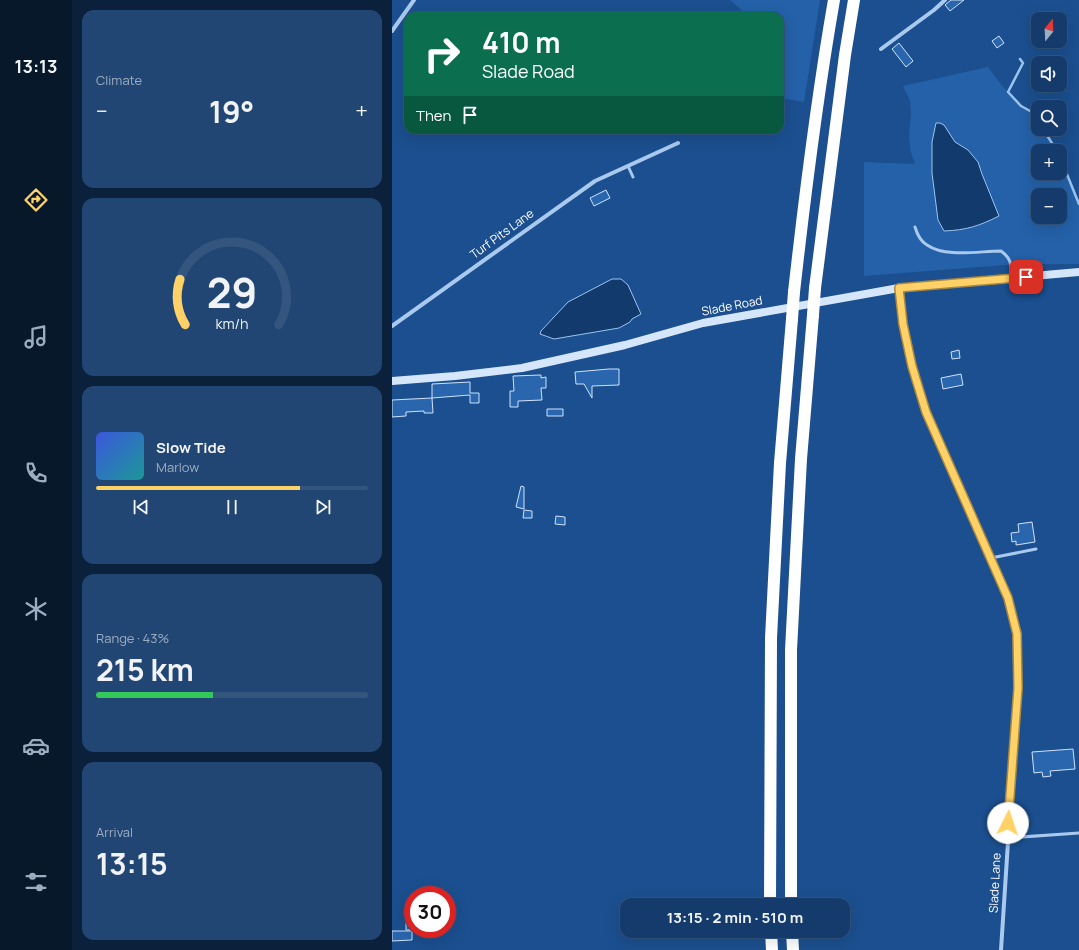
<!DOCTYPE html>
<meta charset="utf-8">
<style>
body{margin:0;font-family:Manrope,sans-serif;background:#214673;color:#f1f3f6;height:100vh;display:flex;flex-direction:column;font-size:15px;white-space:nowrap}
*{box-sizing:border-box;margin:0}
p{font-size:13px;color:#9dadc1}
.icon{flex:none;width:22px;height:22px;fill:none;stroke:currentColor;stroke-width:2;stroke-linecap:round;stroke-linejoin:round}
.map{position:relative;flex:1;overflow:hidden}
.panel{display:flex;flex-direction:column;gap:10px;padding:10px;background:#0b203b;width:320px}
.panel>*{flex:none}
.banner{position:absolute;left:12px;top:12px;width:380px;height:122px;border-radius:12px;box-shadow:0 4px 16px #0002,0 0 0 1px #33557e;background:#0b6e4f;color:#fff;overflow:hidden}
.needle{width:26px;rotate:18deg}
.tools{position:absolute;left:639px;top:12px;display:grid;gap:8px}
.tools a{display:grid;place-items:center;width:36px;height:36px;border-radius:8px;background:#143b6b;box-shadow:0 4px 16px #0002,0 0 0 1px #33557e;font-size:20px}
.speed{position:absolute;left:12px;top:886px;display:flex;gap:8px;font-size:20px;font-weight:700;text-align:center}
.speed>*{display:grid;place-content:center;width:52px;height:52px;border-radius:50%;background:#143b6b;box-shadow:0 4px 16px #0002,0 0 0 1px #33557e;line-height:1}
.speed .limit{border:6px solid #d22;background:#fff;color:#111}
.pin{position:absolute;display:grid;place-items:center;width:34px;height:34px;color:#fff;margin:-17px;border-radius:8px;box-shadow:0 2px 6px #0006}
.me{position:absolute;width:44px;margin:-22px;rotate:4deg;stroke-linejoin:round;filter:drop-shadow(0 0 3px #0008)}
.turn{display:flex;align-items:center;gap:14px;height:84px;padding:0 12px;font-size:18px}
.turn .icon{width:52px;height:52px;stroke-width:2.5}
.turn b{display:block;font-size:28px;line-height:34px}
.then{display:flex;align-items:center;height:38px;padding:0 12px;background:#0003;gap:8px;font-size:15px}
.big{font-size:30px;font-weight:700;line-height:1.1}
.panel .tile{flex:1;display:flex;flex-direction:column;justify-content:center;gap:6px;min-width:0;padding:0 14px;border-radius:12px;background:#214673}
.panel .dial{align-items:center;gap:0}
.dial svg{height:104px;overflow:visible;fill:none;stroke:#33557e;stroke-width:7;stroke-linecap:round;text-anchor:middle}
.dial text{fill:#f1f3f6;stroke:none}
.song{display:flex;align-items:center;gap:12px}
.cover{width:48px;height:48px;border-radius:6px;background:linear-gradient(135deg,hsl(230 70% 55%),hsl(180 70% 35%))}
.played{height:4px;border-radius:2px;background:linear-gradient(90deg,#ffd166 75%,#33557e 75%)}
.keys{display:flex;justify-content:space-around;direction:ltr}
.heat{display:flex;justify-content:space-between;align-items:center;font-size:22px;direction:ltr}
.charge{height:6px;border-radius:3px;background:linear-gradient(90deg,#34c759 43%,#33557e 0)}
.trip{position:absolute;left:228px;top:898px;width:230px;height:40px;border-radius:12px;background:#143b6b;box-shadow:0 4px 16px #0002,0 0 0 1px #33557e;font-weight:700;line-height:40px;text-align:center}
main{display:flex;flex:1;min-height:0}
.tab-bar{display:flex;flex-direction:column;width:72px;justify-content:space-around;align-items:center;background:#08182b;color:#9dadc1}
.tab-bar .icon{width:28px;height:28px}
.tab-bar .current{color:#ffd166}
.tab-bar b{font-size:18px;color:#f1f3f6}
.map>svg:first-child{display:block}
</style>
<main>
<nav class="tab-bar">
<b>13:13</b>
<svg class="icon current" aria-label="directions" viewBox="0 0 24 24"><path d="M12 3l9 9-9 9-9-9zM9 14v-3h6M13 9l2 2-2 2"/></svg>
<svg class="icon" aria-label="music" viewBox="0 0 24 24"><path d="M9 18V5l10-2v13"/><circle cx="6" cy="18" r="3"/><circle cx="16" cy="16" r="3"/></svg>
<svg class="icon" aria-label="phone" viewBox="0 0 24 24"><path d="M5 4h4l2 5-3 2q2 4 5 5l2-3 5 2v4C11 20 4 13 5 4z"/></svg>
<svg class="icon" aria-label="climate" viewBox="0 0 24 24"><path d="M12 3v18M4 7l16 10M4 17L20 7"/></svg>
<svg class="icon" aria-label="car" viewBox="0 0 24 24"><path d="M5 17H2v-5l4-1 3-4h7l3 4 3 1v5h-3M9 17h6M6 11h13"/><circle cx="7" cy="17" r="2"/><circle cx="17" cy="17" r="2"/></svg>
<svg class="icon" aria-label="filters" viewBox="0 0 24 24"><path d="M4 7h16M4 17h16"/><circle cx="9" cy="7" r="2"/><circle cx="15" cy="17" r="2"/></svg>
</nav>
<section class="panel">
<div class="tile"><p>Climate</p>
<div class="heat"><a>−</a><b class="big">19°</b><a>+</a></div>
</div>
<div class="tile dial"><svg viewBox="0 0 100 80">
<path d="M14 69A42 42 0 1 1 86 69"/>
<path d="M14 69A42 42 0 0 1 10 34" stroke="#ffd166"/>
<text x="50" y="56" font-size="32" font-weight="700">29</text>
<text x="50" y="72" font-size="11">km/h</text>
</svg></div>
<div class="tile">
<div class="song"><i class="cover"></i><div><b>Slow Tide</b><p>Marlow</p></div></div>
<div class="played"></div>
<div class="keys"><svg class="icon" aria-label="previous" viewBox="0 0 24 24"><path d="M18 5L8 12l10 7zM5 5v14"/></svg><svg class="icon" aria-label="pause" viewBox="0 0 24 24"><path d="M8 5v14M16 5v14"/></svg><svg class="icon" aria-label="next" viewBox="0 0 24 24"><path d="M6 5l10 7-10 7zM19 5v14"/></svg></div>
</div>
<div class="tile"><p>Range · 43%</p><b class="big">215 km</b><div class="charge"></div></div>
<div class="tile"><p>Arrival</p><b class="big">13:15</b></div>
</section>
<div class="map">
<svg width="687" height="950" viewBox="0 0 687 950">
<rect width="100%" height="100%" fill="#1b4f8f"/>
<path fill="#2461a8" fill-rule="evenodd" d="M 338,0 L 428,0 L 412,102 L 388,98 L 388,16 L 356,16 Z
M 596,67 L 612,88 L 629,106 L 640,112 L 646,120 L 646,129 L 651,129 L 665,151 L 646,151 L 646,173 L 668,173 L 668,157 L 687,204 L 687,264 L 626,264 L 472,276 L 472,162 L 523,164 L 519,153 L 517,138 L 519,113 L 518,101 L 511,86 ZM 646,195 L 668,195 L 668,217 L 646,217 Z"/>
<path fill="#123a6d" stroke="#9cc4f0" d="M 544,123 L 548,123 L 552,125 L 563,142 L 576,150 L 586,162 L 590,174 L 607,216 C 587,226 575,230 552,231 L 546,220 L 540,173 L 540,142 Z
M 220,279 L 229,279 L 236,285 L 249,314 L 240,319 L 238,322 L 227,328 L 162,339 L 148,334 L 149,331 L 176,302 Z"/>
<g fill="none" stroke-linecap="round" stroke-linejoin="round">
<path stroke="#9cc4f0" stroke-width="2.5" d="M 628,59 L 631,63 L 616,92 L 629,106 L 640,112 L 646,120
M 651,129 L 665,151
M 668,157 L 687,204"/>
</g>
<path fill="#2a66ad" stroke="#cfe3fa" d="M 559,0 L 572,0 L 558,11 L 553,5 Z
M 607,36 L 612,43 L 605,48 L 600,41 Z
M 507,43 L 521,61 L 514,67 L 500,49 Z
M 214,190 L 218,198 L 202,206 L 198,198 Z
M 567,350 L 568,358 L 560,359 L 559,352 Z
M 217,369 L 227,369 L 227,385 L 200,386 L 200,398 L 192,384 L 184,384 L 183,372 Z
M 569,374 L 571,385 L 551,389 L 549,378 Z
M 149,375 L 149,378 L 154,377 L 154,388 L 149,388 L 150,400 L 126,401 L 126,407 L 118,407 L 118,391 L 122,391 L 121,376 Z
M 78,382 L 78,393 L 87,393 L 87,403 L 78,403 L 78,395 L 40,398 L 40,384 Z
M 40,398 L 41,413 L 32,413 L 32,411 L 14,412 L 14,416 L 0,417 L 0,400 Z
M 155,409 L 171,409 L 171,416 L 155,416 Z
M 129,486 L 132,487 L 132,509 L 124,507 Z
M 132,510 L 140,511 L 140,518 L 131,518 Z
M 164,516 L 173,517 L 173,525 L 163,524 Z
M 640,522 L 643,542 L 624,545 L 624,541 L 620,542 L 619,533 L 627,532 L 626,524 Z
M 681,749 L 683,769 L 658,771 L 659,776 L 651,777 L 650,772 L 642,773 L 640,752 Z
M 14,923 L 21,923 L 21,930 L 14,930 Z
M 0,931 L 20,931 L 20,940 L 0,941 Z"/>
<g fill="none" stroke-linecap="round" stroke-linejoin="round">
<path stroke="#a9c9ee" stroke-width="3" d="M 236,166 L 241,177
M 523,227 C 525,234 528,241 535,245 C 554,258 587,251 609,251 C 620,259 619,265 620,277
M 599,558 L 644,549
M 615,838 L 687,833"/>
<path stroke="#a9c9ee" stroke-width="4" d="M 0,31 L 22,0
M 489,49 L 542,10 L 553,0
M 507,288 L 511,324 L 520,366 L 534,412 L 616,598 L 625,635 L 626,688 L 609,950
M 0,326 L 203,181 L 286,143"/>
<path stroke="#d6e6fa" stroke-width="8" d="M 0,381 L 63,376 L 130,368 L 233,345 L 311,323 L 507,288 L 687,272"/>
<path stroke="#fff" stroke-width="12" d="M 423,288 L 453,55 L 462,0
M 402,292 C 413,194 425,97 442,0
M 378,905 L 379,638 L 388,463 L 400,319
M 399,905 L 399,650 L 409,459 L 421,315
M 379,931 L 380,950
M 400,931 L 401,950"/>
<path stroke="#fff" stroke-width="12" d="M 421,315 L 423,288
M 400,319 L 402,292"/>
</g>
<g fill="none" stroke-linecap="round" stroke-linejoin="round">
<g stroke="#a68842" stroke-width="10">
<path id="route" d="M 616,823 L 626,688 L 625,634 L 616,598 L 534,412 L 520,366 L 511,324 L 507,288 L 634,277"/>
</g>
<use href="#route" stroke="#ffd166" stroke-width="7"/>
</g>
<g text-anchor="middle" stroke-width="4" stroke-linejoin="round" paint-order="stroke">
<g font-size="12" fill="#fff" stroke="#1b4f8f">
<text transform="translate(110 234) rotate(-36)" y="4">Turf Pits Lane</text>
<text transform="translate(340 306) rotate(-11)" y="4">Slade Road</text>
<text transform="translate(603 883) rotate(-87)" y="4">Slade Lane</text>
</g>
</g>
</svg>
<div class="tools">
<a><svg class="needle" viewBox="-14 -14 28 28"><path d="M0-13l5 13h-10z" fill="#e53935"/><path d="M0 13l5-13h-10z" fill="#9dadc1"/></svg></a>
<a><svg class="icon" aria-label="sound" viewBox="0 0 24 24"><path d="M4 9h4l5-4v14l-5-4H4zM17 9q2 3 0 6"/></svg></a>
<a><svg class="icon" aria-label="search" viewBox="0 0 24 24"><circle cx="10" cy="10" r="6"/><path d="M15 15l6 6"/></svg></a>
<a>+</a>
<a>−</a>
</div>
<div class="speed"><div class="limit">30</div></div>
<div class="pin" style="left:634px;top:277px;background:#d93025"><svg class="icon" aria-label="arrive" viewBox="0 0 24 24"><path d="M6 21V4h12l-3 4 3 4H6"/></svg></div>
<svg class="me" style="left:616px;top:823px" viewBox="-20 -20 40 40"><circle r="19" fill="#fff"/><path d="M0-13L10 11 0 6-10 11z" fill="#ffd166"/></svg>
<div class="trip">13:15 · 2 min · 510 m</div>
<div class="banner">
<div class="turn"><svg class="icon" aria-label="right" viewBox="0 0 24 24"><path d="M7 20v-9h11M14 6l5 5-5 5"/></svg><div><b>410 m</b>Slade Road</div></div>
<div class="then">Then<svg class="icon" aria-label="arrive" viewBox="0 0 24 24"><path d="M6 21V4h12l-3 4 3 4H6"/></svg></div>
</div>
</div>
</main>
